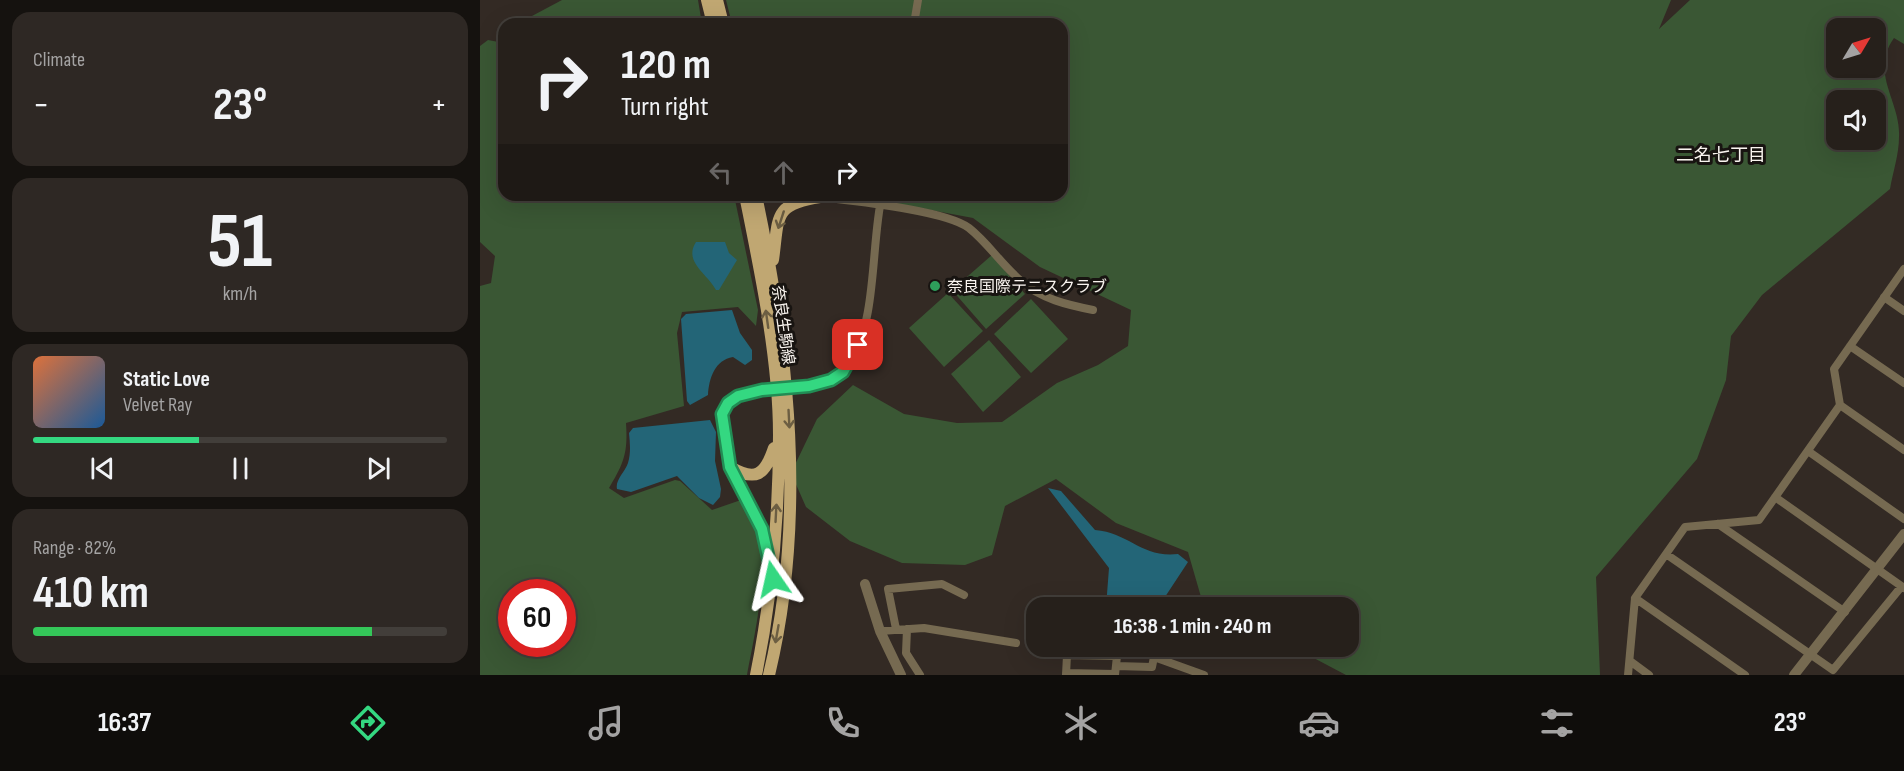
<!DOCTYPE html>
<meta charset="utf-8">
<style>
body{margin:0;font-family:"Sofia Sans Condensed","Noto Sans JP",sans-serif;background:#2e2824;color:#f1f3f6;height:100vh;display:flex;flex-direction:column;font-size:22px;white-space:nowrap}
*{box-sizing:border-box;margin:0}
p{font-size:20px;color:#a4a3a3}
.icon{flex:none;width:33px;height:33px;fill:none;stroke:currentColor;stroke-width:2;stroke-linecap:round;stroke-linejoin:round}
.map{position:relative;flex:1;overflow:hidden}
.sheet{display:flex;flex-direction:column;gap:12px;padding:12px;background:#15120f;width:480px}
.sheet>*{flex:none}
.top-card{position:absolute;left:18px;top:18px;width:570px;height:183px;border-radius:18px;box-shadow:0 6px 24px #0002,0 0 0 2px #423e3a;background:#26201b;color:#f1f3f6;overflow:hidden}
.needle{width:39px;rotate:52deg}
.controls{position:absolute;left:1346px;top:18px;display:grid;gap:12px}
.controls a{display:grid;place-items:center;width:60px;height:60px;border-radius:12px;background:#26201b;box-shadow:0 6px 24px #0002,0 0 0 2px #423e3a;font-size:30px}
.speed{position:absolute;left:18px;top:579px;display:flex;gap:12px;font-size:30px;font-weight:700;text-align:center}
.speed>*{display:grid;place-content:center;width:78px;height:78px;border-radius:50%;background:#26201b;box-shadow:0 6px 24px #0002,0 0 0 2px #423e3a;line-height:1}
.speed .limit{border:9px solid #d22;background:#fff;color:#111}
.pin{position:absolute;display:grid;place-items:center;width:51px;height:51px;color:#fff;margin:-26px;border-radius:12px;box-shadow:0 3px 9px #0006}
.me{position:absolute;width:66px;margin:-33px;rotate:349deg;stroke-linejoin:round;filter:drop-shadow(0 0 4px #0008)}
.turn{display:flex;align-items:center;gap:21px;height:126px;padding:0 24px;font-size:27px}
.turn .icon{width:78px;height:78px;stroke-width:2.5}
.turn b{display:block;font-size:42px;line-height:51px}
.lanes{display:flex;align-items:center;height:57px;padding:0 24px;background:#0003;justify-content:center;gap:30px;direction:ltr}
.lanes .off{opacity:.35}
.big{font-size:45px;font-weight:700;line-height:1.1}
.sheet .tile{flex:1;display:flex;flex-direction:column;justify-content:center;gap:9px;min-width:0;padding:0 21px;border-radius:18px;background:#2e2824}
.sheet .dial{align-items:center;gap:0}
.dial b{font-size:78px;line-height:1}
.song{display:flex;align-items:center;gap:18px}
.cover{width:72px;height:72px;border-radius:9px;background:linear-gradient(135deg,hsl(20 70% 55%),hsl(210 70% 35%))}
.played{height:6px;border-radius:3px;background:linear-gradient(90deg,#34d881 40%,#423e3a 40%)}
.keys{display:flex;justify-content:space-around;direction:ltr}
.heat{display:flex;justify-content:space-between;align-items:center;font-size:33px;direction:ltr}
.charge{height:9px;border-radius:4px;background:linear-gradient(90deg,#34c759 82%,#423e3a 0)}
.trip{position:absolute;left:546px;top:597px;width:333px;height:60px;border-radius:18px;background:#26201b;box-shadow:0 6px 24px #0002,0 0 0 2px #423e3a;font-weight:700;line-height:60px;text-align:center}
.tabs{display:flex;height:96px;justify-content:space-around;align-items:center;background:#0f0d0b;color:#a4a3a3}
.tabs .icon{width:42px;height:42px}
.tabs .selected{color:#34d881}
.tabs b{font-size:27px;color:#f1f3f6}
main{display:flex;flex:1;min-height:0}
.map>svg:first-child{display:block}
</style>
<main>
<section class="sheet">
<div class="tile"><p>Climate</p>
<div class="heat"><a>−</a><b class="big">23°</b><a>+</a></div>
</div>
<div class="tile dial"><b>51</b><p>km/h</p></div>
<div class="tile">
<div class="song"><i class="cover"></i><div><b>Static Love</b><p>Velvet Ray</p></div></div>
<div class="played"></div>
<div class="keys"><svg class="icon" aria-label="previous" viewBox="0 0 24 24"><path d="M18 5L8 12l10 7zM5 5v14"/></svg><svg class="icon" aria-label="pause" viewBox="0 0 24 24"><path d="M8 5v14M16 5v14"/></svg><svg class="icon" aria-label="next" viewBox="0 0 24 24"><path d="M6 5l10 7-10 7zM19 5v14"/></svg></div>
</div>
<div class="tile"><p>Range · 82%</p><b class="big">410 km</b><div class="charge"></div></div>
</section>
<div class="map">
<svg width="1424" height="675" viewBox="0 0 1424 675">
<rect width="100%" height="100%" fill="#332a24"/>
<path fill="#3a5734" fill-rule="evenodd" d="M 82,0 L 218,0 L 222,24 L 37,24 Z
M 246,0 L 1191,0 L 1179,29 L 1210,0 L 1424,0 L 1424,44 L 1414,38 C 1389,73 1421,101 1419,137 C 1419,154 1413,172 1410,189 L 1282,295 L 1251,336 L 1246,380 L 1217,459 L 1116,577 L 1120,675 L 866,675 L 813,647 L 868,646 L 868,608 L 741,607 L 721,597 L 708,552 L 636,523 L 576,479 L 525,506 L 512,555 L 485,565 L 422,563 L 370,541 L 326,507 L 311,473 L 337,419 L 373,385 L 424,414 L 477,423 L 522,422 L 577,383 L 618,365 L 648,346 L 651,310 L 560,267 L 493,218 L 371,195 L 582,195 L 582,24 L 252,24 ZM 1356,28 L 1395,28 L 1395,68 L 1356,68 ZM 1356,100 L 1395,100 L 1395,140 L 1356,140 Z
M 8,40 L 24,43 L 24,195 L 254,195 L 278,310 L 276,326 L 258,307 L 202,312 L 197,333 L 204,406 L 146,423 C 148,453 144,463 129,488 L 144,498 L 195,480 L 200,481 L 232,510 L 261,500 C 266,508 272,516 276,524 C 292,560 274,637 267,675 L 0,675 L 0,286 L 11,283 L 15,256 L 0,242 L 0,46 ZM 32,592 L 82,592 L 82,644 L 32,644 Z
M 512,255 L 545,294 L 506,329 L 472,290 Z
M 468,293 L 503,331 L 464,367 L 429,328 Z
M 551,299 L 588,339 L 551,373 L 514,334 Z
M 509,340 L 541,377 L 503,412 L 471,374 Z"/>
<path fill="#236577" d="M 216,242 L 245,242 L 249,253 L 257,260 L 239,290 L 236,290 C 228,274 203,262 216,242 Z
M 252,310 L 260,333 L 272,350 L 272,360 L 265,365 L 253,357 C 235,360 229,378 228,395 L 210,405 L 207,401 L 201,319 L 206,314 Z
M 230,420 L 236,432 L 235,461 L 241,489 L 240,497 L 233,505 L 219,498 L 197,476 L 151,492 L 137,489 C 135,480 145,472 148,463 C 151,453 150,443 149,433 L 153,428 Z
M 568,488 L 581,491 L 615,530 C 650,533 661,558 698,554 L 708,562 L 683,600 L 659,607 L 626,607 L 629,568 Z"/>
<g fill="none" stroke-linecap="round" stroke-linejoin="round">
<path stroke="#766a51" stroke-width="8" d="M 434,24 L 438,0
M 340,197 C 372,201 465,210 489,228 C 508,243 522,265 541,281 C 561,299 588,305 613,310
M 1404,297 L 1424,311
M 1370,346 L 1424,383
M 1360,405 L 1424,450
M 1328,451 L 1424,519
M 250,467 C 248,454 240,424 243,413 C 254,373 341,407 371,360 C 397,320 391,243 402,195
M 1295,497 L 1424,588
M 1238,524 L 1365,612
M 1186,554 L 1353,670 L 1421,587
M 1155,598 L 1265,675
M 416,629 L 408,589 L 462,584 L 484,595
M 427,629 L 426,653 L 440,675
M 400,631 L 444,628 L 536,643
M 1150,661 L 1169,675
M 636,666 L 672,667 L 674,657 L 724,675
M 586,673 L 635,674
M 586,675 L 587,655 L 637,656 L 635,675
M 1148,675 L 1155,598 L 1205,527 L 1279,520 L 1360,405 L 1354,369 L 1424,269"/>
<path stroke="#766a51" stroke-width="10" d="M 385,584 L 400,631 L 421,675
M 1314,675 L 1424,534"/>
<path stroke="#c0a772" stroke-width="12" d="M 227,0 L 233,24
M 237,0 L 243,24
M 265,195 C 280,270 299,358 299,435 C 299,516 292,596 276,675
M 276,195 C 309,352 327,517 289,675
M 293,260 C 299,218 292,204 340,197
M 250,467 L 282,529 L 289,557
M 250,467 C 276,482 285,475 294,448"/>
</g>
<defs><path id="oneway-shaft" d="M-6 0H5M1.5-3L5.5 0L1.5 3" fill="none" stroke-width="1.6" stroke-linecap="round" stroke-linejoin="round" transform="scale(1.5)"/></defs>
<g stroke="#6c5e42">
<use href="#oneway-shaft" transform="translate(301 220) rotate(108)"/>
<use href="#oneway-shaft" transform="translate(287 319) rotate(-98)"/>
<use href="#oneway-shaft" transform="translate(309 419) rotate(87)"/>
<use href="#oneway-shaft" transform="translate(296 513) rotate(-87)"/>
<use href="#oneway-shaft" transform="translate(297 634) rotate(100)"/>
</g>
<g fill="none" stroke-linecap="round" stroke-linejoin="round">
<g stroke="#228c54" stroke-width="15">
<path id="route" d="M 293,579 L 282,529 L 250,467 L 242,414 L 248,403 L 258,396 L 282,390 L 329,386 L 351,380 L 363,372 L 378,345"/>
</g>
<use href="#route" stroke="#34d881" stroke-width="10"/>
</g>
<circle fill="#2e9e5b" stroke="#181411" stroke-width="2" cx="455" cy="286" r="6"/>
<g text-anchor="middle" stroke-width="6" stroke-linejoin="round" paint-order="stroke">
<g font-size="16" fill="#f9f4ef" stroke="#181411" text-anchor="start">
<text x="467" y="292">奈良国際テニスクラブ</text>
</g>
<g font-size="16" fill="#f9f4ef" stroke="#181411">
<text transform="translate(304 325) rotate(82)" y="6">奈良生駒線</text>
</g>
<g font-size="18" fill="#f9f4ef" stroke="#181411">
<text x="1241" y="161">二名七丁目</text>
</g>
</g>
</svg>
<div class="controls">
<a><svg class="needle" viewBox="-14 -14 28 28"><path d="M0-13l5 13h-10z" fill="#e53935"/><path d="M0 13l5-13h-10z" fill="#a4a3a3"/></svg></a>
<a><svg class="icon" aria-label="sound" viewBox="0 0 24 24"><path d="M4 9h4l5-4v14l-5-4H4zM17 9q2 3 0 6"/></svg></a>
</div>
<div class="speed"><div class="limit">60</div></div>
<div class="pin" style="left:378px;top:345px;background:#d93025"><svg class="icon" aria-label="arrive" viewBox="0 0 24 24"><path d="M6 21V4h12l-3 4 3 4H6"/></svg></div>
<svg class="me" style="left:293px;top:579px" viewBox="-20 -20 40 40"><path d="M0-17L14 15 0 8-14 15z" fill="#34d881" stroke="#fff" stroke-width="4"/></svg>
<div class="trip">16:38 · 1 min · 240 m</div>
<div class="top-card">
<div class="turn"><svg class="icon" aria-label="right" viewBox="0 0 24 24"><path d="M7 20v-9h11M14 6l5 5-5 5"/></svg><div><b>120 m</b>Turn right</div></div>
<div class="lanes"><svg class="icon off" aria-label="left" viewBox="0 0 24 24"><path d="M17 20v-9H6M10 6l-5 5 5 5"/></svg><svg class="icon off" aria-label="ahead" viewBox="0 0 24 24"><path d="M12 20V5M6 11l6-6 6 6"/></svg><svg class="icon" aria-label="right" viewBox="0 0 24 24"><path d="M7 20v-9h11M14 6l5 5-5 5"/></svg></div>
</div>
</div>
</main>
<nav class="tabs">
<b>16:37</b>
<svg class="icon selected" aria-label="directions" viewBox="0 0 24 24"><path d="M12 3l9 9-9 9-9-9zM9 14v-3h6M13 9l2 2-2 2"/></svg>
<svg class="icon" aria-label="music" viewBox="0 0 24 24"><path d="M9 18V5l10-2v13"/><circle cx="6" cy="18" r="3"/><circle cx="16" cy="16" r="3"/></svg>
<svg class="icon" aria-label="phone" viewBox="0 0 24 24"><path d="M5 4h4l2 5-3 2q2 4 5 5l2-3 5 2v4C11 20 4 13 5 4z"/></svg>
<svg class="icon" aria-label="climate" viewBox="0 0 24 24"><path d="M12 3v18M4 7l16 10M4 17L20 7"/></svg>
<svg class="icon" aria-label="car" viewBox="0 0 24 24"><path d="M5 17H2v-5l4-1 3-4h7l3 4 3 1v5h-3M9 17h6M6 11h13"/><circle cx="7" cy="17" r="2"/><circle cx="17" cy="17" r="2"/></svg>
<svg class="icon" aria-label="filters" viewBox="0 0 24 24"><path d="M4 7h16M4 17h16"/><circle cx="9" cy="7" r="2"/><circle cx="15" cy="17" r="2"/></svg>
<b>23°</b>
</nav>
